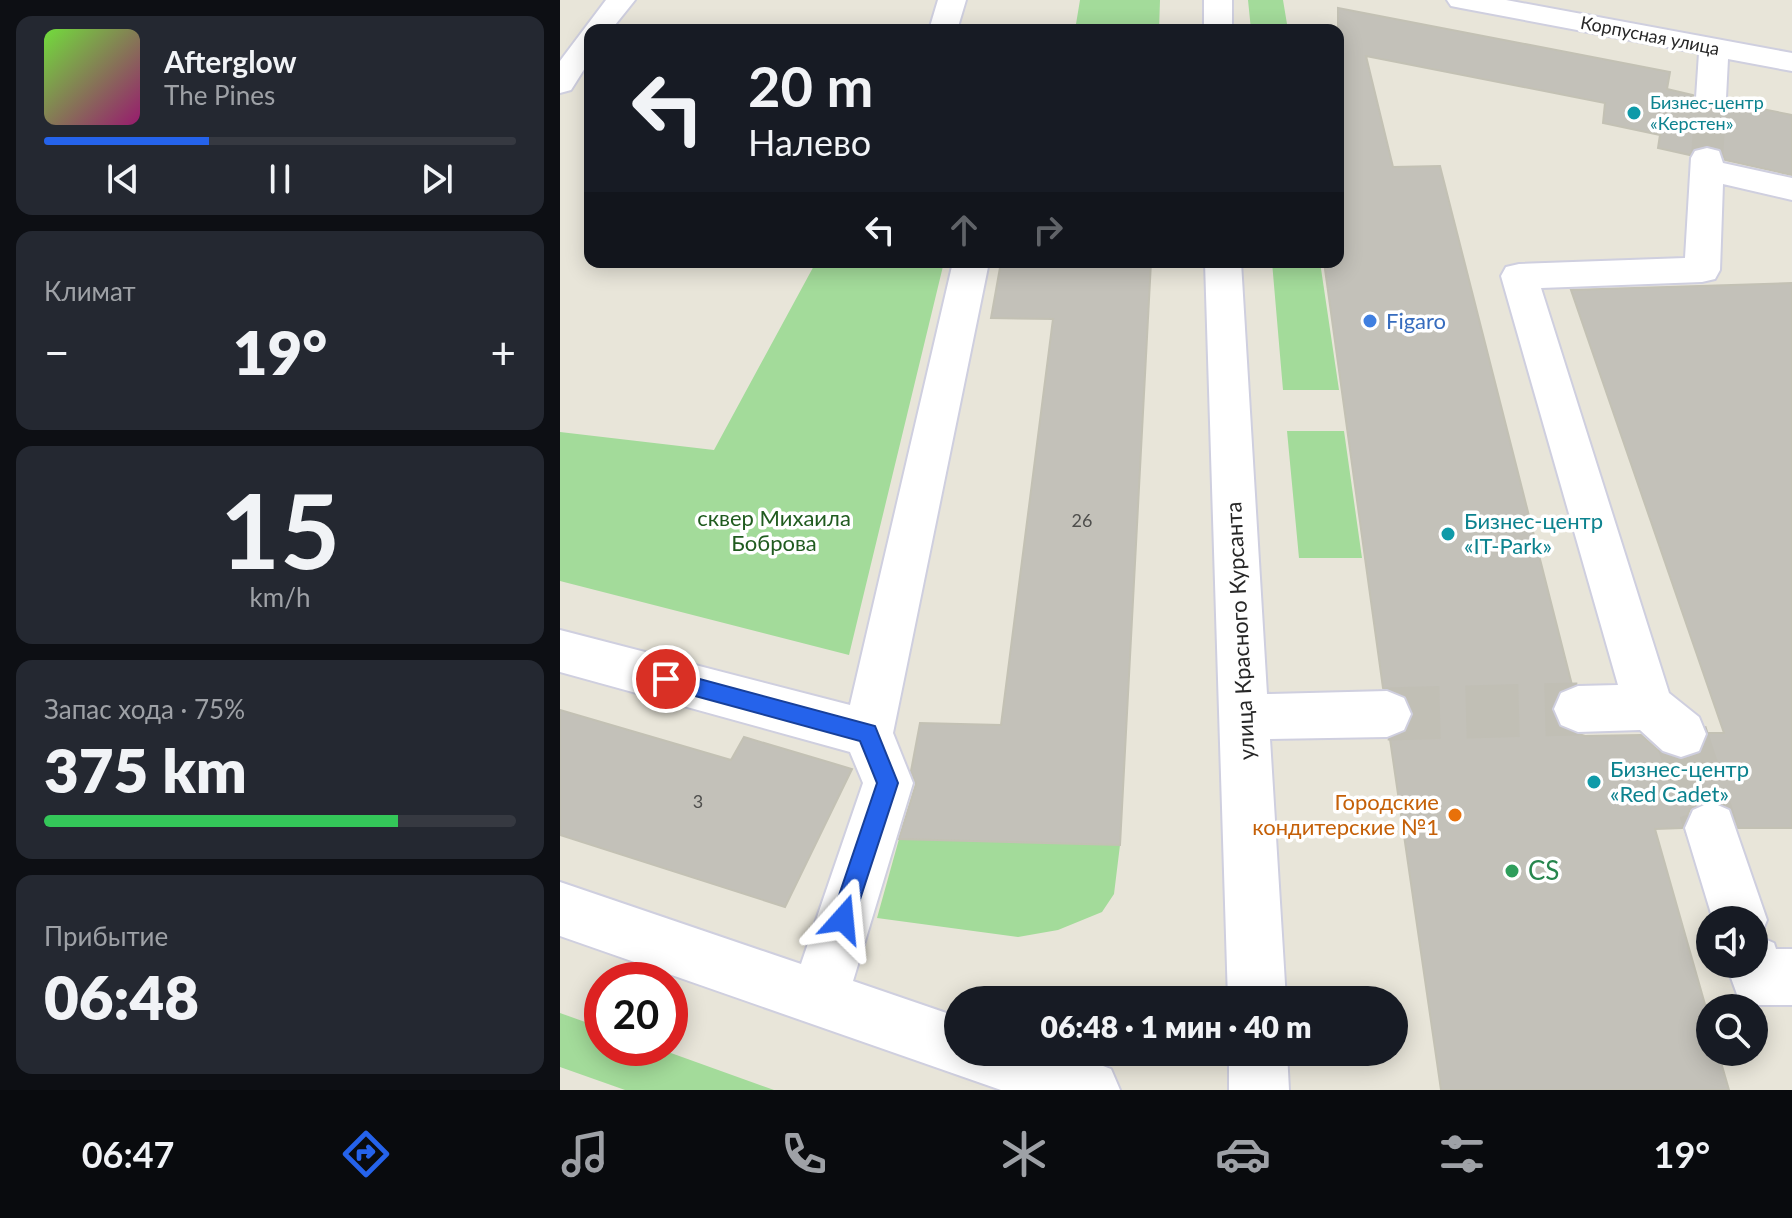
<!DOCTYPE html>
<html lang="ru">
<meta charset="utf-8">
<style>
body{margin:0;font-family:Lato,sans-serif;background:#242831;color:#f1f3f6;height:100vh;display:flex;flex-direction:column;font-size:30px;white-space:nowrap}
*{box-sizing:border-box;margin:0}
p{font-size:26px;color:#9ea1a6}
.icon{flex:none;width:44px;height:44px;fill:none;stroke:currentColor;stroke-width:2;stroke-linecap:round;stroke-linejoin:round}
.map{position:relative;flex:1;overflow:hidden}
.drawer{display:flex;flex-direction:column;gap:16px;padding:16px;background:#0d0f14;width:560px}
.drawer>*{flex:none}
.banner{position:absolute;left:24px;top:24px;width:760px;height:244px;border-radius:16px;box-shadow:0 4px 20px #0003;background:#171b24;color:#f1f3f6;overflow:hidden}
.fabs{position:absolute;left:1136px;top:906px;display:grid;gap:16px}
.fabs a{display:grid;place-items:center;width:72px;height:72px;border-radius:50%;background:#171b24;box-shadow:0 4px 20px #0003;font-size:40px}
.speed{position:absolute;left:24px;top:962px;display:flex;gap:16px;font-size:40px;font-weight:700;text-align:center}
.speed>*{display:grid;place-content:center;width:104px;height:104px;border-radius:50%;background:#171b24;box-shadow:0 4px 20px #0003;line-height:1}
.speed .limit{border:12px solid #d22;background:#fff;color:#111}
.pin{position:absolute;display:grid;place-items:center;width:68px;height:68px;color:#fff;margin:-34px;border:4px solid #fff;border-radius:50%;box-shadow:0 2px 8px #0007}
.me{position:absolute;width:88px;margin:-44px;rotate:18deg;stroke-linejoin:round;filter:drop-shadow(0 0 6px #0008)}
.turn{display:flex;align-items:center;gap:28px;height:168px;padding:0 32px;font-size:36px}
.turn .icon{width:104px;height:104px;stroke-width:2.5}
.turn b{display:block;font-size:56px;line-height:68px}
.lanes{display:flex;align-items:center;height:76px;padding:0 32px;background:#0003;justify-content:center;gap:40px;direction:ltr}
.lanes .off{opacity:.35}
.big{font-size:60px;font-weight:800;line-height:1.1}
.drawer .card{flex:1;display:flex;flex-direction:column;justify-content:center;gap:12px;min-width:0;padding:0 28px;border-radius:16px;background:#242831}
.drawer .dial{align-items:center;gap:0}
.dial b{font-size:104px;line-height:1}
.song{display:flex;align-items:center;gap:24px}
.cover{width:96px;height:96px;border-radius:12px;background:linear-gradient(135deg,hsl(100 70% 55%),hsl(320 70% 35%))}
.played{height:8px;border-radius:4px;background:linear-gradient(90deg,#2563eb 35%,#363941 35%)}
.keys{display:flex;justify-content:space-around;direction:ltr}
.heat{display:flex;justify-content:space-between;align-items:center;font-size:44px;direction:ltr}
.charge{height:12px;border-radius:6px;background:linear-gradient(90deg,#34c759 75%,#363941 0)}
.trip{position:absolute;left:384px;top:986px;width:464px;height:80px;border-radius:40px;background:#171b24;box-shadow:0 4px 20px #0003;font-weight:800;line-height:80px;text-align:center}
.dock{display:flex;height:128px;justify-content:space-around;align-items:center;background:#090b0e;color:#9ea1a6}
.dock .icon{width:56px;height:56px}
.dock .current{color:#2563eb}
.dock b{font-size:36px;color:#f1f3f6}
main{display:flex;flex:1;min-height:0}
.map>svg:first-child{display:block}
</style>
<main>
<section class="drawer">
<div class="card">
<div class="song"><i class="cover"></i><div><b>Afterglow</b><p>The Pines</p></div></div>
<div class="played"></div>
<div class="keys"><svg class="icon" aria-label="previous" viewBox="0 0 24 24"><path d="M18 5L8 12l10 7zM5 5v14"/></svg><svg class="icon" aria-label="pause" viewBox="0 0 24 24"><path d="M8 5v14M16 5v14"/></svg><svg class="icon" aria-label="next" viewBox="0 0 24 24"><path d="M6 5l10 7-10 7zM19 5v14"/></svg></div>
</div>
<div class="card"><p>Климат</p>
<div class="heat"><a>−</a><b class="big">19°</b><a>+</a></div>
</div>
<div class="card dial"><b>15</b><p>km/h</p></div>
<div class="card"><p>Запас хода · 75%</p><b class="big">375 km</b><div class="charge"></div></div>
<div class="card"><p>Прибытие</p><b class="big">06:48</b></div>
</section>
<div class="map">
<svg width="1232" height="1090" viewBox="0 0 1232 1090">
<rect width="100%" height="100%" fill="#e8e5d9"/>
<path fill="#a3db9a" d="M 520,0 L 600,0 L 599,30 L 515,30 Z
M 688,0 L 723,0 L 728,30 L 691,30 Z
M 256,262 L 384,262 L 289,655 L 0,581 L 0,432 L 154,450 Z
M 712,262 L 760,262 L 779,390 L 723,390 Z
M 727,431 L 784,431 L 802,558 L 739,558 Z
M 339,839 L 560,845 L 554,894 L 542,912 L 498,930 L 458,937 L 317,918 Z
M 0,1013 L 42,1028 L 42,1048 L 97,1048 L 214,1090 L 65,1090 L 0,1067 Z"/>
<path fill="#c3c1b9" stroke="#c3c1b4" stroke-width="2" d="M 778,8 L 1110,72 L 1107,89 L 1133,95 L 1140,108 L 1162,108 L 1167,102 L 1232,115 L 1232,175 L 1165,160 L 1160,148 L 1148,145 L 1134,148 L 1130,155 L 1098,148 L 1100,135 L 1043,123 L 1045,103 L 806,56 L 833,167 L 880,166 L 1012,685 L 998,692 L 991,708 L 1000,728 L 1025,736 L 1081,735 L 1101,753 L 1120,760 L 1142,752 L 1149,733 L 1164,733 L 1011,290 L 1232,283 L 1232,828 L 1178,828 L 1170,807 L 1150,799 L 1130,809 L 1122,828 L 1095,829 L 1150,1022 L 1150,1052 L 1158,1052 L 1169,1090 L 881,1090 L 830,739 L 847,731 L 854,713 L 845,695 L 823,688 L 764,262 L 778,262 Z
M 441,262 L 591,262 L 560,845 L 339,839 L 356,784 L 351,771 L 360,723 L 441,725 L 493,319 L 431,318 Z
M 0,710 L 171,760 L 184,737 L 292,769 L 225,907 L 0,835 Z"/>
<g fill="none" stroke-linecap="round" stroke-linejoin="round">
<path stroke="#c1bfb5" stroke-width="32" stroke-dasharray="32 16" stroke-linecap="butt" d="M 1147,158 L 1151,98"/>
<path stroke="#c1bfb5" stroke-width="53" stroke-dasharray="53 26" stroke-linecap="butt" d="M 827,714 L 1018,709
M 1121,734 L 1151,828"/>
<g stroke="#cfcfdf" stroke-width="4">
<path id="minor" d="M 46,0 L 75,0 L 51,30 L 30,30 L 30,60 L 11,90 L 0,93 L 0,61 Z
M 378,0 L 406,0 L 397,30 L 369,30 Z
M 644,0 L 672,0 L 672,30 L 644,30 Z
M 887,0 L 946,0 L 1232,53 L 1232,71 L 1168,59 L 1166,98 L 1162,105 L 1140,105 L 1136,98 L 1139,53 L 901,8 L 891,6 Z
M 1147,148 L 1159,151 L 1163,163 L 1232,178 L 1232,200 L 1163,184 L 1160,270 L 1155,279 L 1142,282 L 981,288 L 1109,693 L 1139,717 L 1146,734 L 1139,751 L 1121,757 L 1103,751 L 1080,730 L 1018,732 L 1001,725 L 994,709 L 1001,693 L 1018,686 L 1058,685 L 941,276 L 946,267 L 959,264 L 1125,258 L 1131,158 L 1135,151 Z
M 393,262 L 429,262 L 333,733 L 353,783 L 293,981 L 398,1017 L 398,1052 L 506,1052 L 551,1069 L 560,1090 L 441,1090 L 0,936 L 0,882 L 241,964 L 303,783 L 290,752 L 0,672 L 0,630 L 290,705 Z
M 645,262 L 681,262 L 707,694 L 827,691 L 844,698 L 851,714 L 844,730 L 827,737 L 710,739 L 726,1000 L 668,1000 Z
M 1151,802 L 1169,810 L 1207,920 L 1200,937 L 1214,943 L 1216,949 L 1232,949 L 1232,1005 L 1198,1005 L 1178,997 L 1166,964 L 1194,964 L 1194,920 L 1153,920 L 1125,828 L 1133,810 Z
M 669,1052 L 727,1052 L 729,1090 L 669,1090 Z"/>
</g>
<use href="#minor" fill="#fff" fill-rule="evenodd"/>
</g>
<path fill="#2563eb" stroke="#184099" stroke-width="2" d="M 106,670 L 315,726 L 338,783 L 291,927 L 283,931 L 275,927 L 271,919 L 317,783 L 300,741 L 106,688 L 96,679 Z"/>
<g fill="#0f9aa8" stroke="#fff" stroke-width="3">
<circle cx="1074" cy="113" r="8"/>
<circle cx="888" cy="534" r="8"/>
<circle cx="1034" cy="782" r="8"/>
</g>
<circle fill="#3f7fe0" stroke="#fff" stroke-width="3" cx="810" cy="321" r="8"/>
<circle fill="#e8710a" stroke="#fff" stroke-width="3" cx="895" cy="815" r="8"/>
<circle fill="#2e9e5b" stroke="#fff" stroke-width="3" cx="952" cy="871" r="8"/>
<g text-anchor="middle" stroke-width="7" stroke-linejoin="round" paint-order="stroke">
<g font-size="18" fill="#272727" stroke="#fff">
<text transform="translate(1090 36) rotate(11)" y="6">Корпусная улица</text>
</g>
<g font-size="18" fill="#0d838f" stroke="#fff" text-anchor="start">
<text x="1090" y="109">Бизнес-центр<tspan x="1090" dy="21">«Керстен»</tspan></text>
</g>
<g font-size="18" fill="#4e4e4c">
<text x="522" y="527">26</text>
<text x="138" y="808">3</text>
</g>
<g font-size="22" fill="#366cbe" stroke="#fff" text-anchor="start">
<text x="826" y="329">Figaro</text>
</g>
<g font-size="22" fill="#205b1f" stroke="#fff">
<text x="214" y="526">сквер Михаила<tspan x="214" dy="25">Боброва</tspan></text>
</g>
<g font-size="22" fill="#0d838f" stroke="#fff" text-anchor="start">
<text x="904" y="529">Бизнес-центр<tspan x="904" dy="25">«IT-Park»</tspan></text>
<text x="1050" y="777">Бизнес-центр<tspan x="1050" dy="25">«Red Cadet»</tspan></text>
</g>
<g font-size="22" fill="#272727" stroke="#fff">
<text transform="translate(680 631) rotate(-93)" y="8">улица Красного Курсанта</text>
</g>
<g font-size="22" fill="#c56008" stroke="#fff" text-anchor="end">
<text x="879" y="810">Городские<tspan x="879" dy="25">кондитерские №1</tspan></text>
</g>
<g font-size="26" fill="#27864d" stroke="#fff" text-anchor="start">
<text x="968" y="880">CS</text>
</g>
</g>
</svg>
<div class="fabs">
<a><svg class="icon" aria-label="sound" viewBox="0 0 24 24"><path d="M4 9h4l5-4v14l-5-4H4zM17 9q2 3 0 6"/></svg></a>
<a><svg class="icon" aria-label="search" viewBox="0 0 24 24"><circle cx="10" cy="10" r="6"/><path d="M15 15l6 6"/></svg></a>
</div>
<div class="speed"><div class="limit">20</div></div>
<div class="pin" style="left:106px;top:679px;background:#d93025"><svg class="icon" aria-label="arrive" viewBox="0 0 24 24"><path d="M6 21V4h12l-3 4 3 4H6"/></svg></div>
<svg class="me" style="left:283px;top:919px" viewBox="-20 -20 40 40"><path d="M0-17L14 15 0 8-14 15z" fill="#2563eb" stroke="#fff" stroke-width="4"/></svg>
<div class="trip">06:48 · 1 мин · 40 m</div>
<div class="banner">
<div class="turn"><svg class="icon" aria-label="left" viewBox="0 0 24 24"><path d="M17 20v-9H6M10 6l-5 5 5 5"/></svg><div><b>20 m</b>Налево</div></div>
<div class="lanes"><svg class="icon" aria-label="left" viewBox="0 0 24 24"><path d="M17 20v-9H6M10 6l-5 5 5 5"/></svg><svg class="icon off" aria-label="ahead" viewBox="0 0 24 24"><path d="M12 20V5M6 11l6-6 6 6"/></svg><svg class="icon off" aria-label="right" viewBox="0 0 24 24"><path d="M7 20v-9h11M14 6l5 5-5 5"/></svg></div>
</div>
</div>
</main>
<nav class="dock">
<b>06:47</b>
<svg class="icon current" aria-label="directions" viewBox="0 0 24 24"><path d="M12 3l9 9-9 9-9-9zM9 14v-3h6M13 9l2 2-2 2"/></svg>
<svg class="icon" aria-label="music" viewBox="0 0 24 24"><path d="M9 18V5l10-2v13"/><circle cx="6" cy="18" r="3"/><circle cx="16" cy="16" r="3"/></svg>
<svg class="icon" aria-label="phone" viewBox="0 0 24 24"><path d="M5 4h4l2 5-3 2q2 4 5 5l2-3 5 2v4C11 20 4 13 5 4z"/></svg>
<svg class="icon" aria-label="climate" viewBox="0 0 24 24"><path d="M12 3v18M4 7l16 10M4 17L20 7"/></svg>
<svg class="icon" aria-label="car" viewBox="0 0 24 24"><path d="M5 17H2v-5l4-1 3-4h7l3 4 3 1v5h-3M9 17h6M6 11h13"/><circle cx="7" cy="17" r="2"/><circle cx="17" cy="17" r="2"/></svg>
<svg class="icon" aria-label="filters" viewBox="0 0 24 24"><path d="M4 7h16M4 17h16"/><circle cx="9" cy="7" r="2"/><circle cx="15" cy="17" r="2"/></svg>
<b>19°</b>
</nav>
